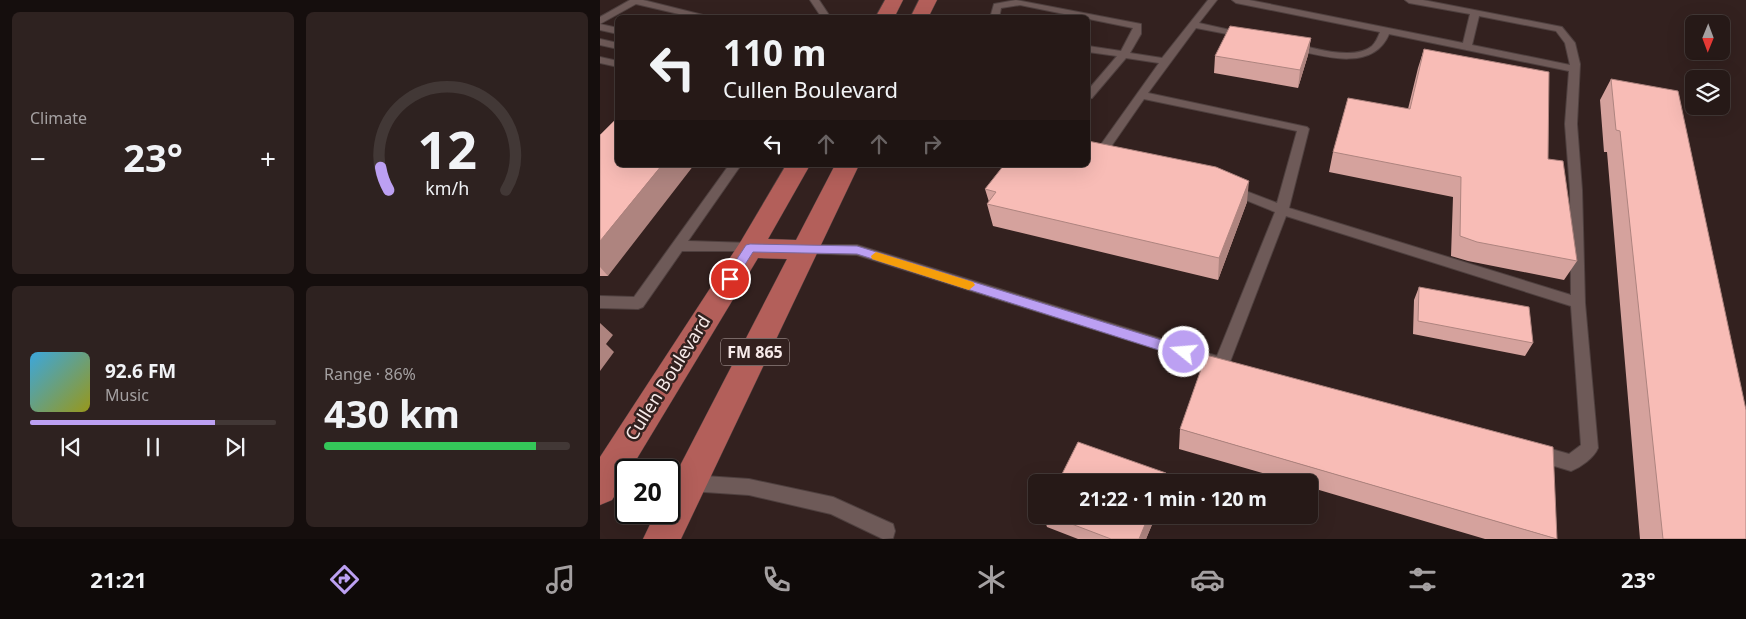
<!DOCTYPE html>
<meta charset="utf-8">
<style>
body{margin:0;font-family:"Noto Sans",sans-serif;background:#2e2220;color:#f1f3f6;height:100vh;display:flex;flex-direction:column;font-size:19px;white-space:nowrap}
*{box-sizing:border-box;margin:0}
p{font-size:16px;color:#a4a0a1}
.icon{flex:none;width:28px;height:28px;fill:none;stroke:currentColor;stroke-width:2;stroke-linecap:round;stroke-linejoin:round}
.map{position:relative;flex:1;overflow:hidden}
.side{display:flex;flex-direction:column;gap:12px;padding:12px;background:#150e0d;width:600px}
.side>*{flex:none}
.hud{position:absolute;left:15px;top:15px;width:475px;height:152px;border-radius:8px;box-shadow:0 5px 20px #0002,0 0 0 1px #423836;background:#261917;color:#f1f3f6;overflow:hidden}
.needle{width:32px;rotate:181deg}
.fabs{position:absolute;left:1085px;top:15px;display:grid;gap:10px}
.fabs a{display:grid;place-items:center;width:45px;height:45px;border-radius:8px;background:#261917;box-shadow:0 5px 20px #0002,0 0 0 1px #423836;font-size:25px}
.speed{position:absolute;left:15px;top:459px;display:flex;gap:10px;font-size:25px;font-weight:700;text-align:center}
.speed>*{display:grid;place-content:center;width:65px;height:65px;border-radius:50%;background:#261917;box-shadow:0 5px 20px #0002,0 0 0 1px #423836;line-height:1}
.speed .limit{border:2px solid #111;border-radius:8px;background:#fff;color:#111}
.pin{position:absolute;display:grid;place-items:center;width:42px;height:42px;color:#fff;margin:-21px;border:2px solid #fff;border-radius:50%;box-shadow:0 1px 5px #0007}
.me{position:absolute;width:55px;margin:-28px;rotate:287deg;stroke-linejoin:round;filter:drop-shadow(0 0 4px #0008)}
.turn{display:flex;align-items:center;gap:18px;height:105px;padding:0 25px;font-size:22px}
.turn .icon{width:65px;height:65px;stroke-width:2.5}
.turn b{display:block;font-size:35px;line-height:42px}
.lanes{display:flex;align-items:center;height:48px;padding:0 25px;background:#0003;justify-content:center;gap:25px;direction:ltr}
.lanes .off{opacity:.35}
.big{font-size:38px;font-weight:700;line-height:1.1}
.side .tile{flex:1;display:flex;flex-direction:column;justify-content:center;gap:8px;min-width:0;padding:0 18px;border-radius:8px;background:#2e2220}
.side .dial{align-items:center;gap:0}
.dial svg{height:130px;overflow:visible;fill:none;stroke:#423836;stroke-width:7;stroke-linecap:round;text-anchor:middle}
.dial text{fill:#f1f3f6;stroke:none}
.song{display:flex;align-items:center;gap:15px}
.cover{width:60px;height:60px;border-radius:8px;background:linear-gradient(135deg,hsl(200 70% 55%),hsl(60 70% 35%))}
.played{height:5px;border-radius:2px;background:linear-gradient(90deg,#bca0f2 75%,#423836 75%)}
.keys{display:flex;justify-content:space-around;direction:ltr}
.heat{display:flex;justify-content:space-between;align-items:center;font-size:28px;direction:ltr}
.charge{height:8px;border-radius:4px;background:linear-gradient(90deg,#34c759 86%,#423836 0)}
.side .tiles{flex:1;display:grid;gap:12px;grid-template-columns:repeat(2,1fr)}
.trip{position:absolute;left:428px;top:474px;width:290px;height:50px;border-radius:8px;background:#261917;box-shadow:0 5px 20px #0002,0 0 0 1px #423836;font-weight:700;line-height:50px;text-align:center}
.tabs{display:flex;height:80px;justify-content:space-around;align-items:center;background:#0f0a09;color:#a4a0a1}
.tabs .icon{width:35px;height:35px}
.tabs .active{color:#bca0f2}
.tabs b{font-size:22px;color:#f1f3f6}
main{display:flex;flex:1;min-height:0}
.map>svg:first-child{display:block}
</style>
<main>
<section class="side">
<div class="tiles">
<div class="tile"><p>Climate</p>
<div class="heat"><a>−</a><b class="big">23°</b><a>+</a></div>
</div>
<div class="tile dial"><svg viewBox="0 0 100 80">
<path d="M14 69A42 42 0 1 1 86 69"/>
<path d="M14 69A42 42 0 0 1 9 55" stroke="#bca0f2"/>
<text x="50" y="56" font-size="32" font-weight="700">12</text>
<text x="50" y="72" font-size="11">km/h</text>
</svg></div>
<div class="tile">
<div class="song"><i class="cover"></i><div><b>92.6 FM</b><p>Music</p></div></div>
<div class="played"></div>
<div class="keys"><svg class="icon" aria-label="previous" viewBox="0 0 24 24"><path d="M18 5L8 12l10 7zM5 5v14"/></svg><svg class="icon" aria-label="pause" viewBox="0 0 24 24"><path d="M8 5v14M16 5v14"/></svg><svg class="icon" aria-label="next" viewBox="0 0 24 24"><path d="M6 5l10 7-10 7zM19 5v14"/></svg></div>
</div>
<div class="tile"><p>Range · 86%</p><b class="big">430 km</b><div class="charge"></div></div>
</div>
</section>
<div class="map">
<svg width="1146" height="539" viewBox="0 0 1146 539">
<rect width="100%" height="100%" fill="#33211f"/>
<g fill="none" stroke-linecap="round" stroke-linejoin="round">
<g stroke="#4f403f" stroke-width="2">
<path id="service" d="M 30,0 L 43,0 L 115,18 L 96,18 L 36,4 L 0,24 L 0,17 Z
M 210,0 L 219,0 L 231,18 L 222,18 Z
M 416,0 L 541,24 L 541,34 L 530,53 L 562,58 L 608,0 L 617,0 L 599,23 L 648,34 L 648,38 L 596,28 L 548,93 L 707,127 L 709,129 L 689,208 L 971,295 L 970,190 L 965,124 L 969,71 L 789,34 C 773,73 720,56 689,48 L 687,46 L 692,43 C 713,48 754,61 772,46 C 776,42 778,37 780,32 L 636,3 L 632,0 L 649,0 L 863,43 L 870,14 L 809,3 L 805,0 L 823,0 L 962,27 L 975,43 L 980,64 L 977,124 L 982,190 L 985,303 L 998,448 C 994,458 981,467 971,471 L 931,459 L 928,453 L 931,447 L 937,445 L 969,454 L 981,445 L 971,306 L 686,216 L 630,362 L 631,364 L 628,369 L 623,370 L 257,255 L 201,253 L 199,250 L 201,247 L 206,245 L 257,245 L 617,356 L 675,212 L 626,192 L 624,189 L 630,185 L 677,203 L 697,131 L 544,99 L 508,151 L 513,152 L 515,155 L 513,158 L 509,159 L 497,156 L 495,153 L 497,150 L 559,63 L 526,58 L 492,98 L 488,99 L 488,90 L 517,56 L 488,52 L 488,46 L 521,51 L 533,28 L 420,5 L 401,8 L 399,18 L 390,18 L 394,4 ZM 879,16 L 956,31 L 965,43 L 970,65 L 872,45 Z
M 0,24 L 18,28 L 18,34 L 0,30 Z
M 0,39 L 18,43 L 18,49 L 0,45 Z
M 0,57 L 18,61 L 18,67 L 0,63 Z
M 129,165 L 141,165 L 88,241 L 150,243 L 155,245 L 157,248 L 155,251 L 82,251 L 43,307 L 38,309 L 0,308 L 0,296 L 34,297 Z
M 419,165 L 436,165 L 430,169 L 421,168 Z
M 90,475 L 149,479 L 233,497 L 293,524 L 295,531 L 293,538 L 283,539 L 231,514 L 149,495 L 90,491 L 84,489 L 81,483 L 84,477 Z"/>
</g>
<g stroke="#4f403f" stroke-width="1">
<path id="primary" d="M 285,0 L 303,0 L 294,18 L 275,18 Z
M 319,0 L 337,0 L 328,18 L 310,18 Z
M 186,165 L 210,165 L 168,239 L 196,240 L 235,165 L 259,165 L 81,539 L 43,539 L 56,512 L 69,512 L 69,487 L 187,259 L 158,258 L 30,470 L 26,470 L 26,477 L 12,500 L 0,505 L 0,457 L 141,241 Z"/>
</g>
<use href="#service" fill="#6e5a58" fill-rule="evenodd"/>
<use href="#primary" fill="#b35f5a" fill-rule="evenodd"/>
</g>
<path fill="#d5a29d" d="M 711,38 L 708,55 L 698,88 L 614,73 L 615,56 Z
M 824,49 L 948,159 L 977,261 L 964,280 L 868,261 L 851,256 L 853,197 L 729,172 L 733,152 L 808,109 L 818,68 Z
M 1011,79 L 1146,539 L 1040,539 L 1007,152 L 1004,152 L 1000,100 Z
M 0,135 L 8,276 L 0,276 Z
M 437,167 L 647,202 L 618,280 L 393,226 L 387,204 L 389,202 L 385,189 Z
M 819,287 L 933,343 L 925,356 L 813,334 L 814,300 Z
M 580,429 L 957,539 L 885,539 L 709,487 L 709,482 L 694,482 L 579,449 Z
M 443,515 L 556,515 L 546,539 L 478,539 L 447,527 Z"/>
<path fill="#ae847f" d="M 711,38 L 708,55 L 698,88 L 700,70 Z
M 62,165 L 94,165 L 8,276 L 0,267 L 0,241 Z
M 649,181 L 647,202 L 618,280 L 619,258 Z
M 0,323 L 13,335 L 6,344 L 14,352 L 0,371 Z
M 566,473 L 566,482 L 562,482 Z
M 549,515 L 556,515 L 546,539 L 539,539 Z"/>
<path fill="#f8bcb6" stroke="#ae847f" d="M 630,26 L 711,38 L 700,70 L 615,56 Z
M 824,49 L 949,72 L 948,159 L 963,161 L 977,261 L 877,242 L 860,236 L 861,177 L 733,152 L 748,98 L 810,109 Z
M 1011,79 L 1078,91 L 1146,410 L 1146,539 L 1063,539 L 1020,131 L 1016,130 Z
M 18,117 L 18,165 L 62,165 L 0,241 L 0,135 Z
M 488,141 L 616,167 L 649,181 L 619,258 L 387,204 L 396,192 L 385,189 L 404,165 L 427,165 L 437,167 L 439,165 L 488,165 Z
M 819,287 L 929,307 L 933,343 L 818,321 Z
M 606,355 L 953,447 L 957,539 L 580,429 Z
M 478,442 L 566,473 L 562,482 L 458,482 Z
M 448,515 L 549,515 L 539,539 L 511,539 Z"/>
<path fill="#bca0f2" stroke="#7a689d" d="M 150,244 L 257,246 L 584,347 L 589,349 L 591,352 L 589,356 L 584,358 L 257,254 L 153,252 L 134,282 L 126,282 L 124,279 L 126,276 L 146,245 Z"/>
<path fill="#f59e0b" d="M 276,252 L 373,282 L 375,285 L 369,290 L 272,259 L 271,256 Z"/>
<g text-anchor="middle" stroke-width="5" stroke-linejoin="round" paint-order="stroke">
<rect fill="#33211f" stroke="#bcaeac" stroke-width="1" x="121" y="338.5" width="68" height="27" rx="4"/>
<g font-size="16" font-weight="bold" fill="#f7eae9">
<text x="155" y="358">FM 865</text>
</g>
<g font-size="18" fill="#f7eae9" stroke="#33211f">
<text transform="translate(68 378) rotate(-58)" y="6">Cullen Boulevard</text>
</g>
</g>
</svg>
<div class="fabs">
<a><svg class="needle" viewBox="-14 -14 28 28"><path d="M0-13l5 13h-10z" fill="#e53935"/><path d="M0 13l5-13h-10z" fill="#a4a0a1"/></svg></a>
<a><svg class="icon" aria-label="layers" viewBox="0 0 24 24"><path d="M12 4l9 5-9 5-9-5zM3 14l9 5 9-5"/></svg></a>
</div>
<div class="speed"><div class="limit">20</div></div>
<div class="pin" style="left:130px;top:279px;background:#d93025"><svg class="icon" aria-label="arrive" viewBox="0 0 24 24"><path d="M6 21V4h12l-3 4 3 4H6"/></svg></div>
<svg class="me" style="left:584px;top:352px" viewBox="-20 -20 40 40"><circle r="17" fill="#bca0f2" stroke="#fff" stroke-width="3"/><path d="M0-11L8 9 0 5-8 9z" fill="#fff"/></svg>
<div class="trip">21:22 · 1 min · 120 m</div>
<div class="hud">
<div class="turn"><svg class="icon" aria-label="left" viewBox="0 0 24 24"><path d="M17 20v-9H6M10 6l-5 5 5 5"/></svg><div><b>110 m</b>Cullen Boulevard</div></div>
<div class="lanes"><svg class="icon" aria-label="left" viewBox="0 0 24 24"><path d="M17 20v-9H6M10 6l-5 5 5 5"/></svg><svg class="icon off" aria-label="ahead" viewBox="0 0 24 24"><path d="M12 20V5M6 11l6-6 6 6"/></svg><svg class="icon off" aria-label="ahead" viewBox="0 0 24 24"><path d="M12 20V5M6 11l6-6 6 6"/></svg><svg class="icon off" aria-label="right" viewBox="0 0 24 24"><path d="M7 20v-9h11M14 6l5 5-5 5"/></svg></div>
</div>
</div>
</main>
<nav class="tabs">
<b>21:21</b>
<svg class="icon active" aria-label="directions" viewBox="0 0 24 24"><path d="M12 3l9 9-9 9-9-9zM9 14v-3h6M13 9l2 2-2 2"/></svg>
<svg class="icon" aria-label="music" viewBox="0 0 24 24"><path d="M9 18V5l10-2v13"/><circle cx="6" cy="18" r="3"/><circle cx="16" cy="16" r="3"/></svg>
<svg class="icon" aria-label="phone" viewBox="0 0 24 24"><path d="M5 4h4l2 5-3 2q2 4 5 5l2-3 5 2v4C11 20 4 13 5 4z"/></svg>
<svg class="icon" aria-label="climate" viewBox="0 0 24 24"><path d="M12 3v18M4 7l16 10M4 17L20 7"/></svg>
<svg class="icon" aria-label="car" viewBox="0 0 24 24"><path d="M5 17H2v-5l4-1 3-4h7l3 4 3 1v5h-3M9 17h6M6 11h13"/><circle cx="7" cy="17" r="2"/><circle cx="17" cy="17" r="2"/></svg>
<svg class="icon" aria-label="filters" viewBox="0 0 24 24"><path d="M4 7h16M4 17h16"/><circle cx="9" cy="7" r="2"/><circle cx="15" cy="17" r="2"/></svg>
<b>23°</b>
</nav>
